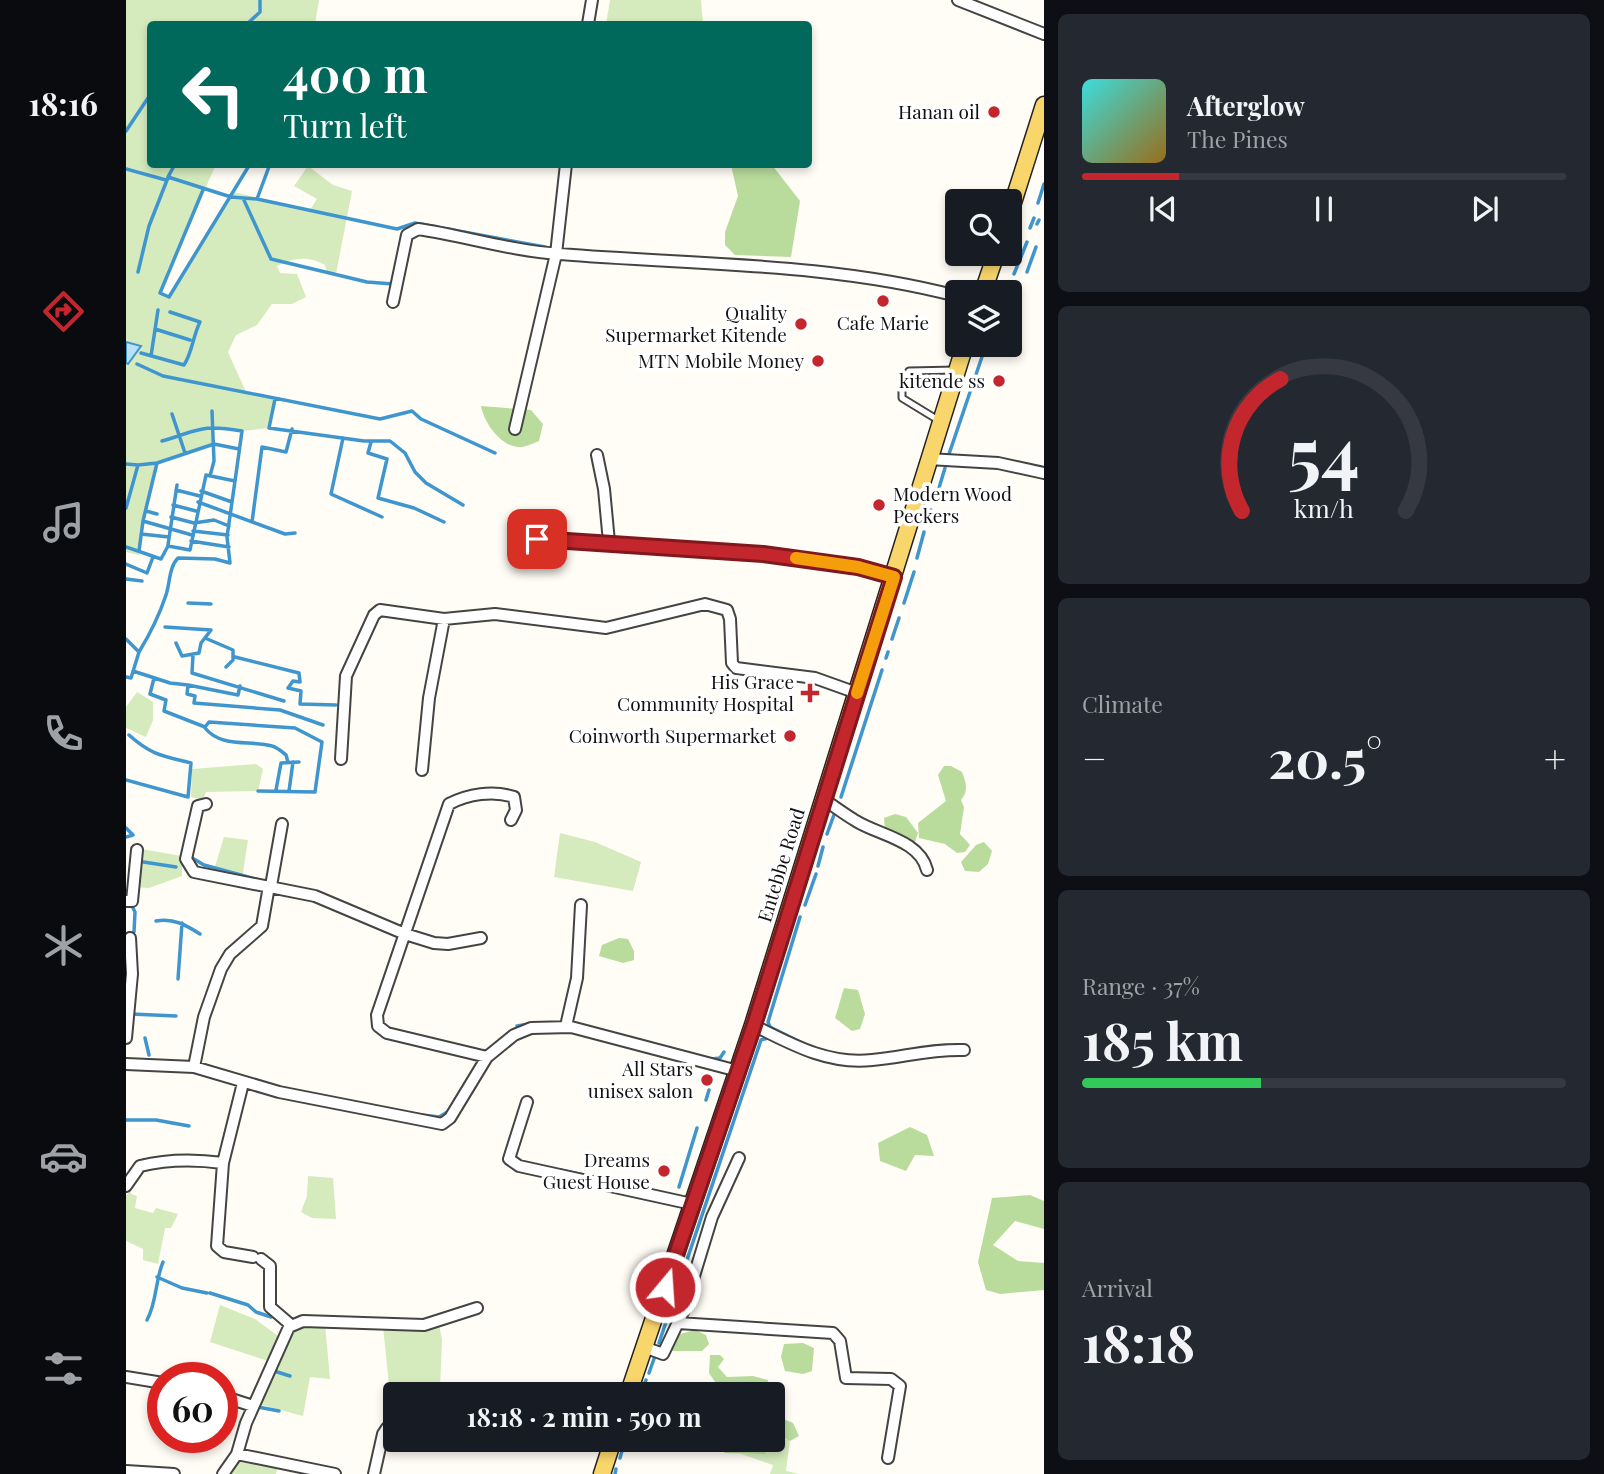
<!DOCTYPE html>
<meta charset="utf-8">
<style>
body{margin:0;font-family:"Playfair Display",serif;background:#242831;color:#f1f3f6;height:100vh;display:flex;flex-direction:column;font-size:26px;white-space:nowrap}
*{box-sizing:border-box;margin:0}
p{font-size:23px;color:#9ea1a6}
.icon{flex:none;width:38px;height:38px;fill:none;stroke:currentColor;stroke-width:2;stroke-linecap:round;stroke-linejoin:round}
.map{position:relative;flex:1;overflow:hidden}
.details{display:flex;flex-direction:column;gap:14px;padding:14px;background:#0d0f14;width:560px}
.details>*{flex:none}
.hud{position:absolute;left:21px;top:21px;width:665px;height:147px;border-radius:7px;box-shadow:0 4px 10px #0003;background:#00695c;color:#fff;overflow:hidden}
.buttons{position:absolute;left:819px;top:189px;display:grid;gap:14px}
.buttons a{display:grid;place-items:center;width:77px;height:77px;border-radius:7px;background:#171b24;box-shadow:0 4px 10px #0003;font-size:35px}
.speed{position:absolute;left:21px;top:1362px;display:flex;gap:14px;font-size:35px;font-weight:700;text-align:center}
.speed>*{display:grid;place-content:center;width:91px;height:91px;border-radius:50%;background:#171b24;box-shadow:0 4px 10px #0003;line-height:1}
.speed .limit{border:10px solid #d22;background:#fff;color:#111}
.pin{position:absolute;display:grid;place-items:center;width:60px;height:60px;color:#fff;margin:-30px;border-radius:14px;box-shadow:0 4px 10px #0006}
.me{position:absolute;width:77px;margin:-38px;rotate:18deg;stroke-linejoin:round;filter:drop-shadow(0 0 5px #0008)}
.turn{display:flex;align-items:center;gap:24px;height:147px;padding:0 21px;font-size:32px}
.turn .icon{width:91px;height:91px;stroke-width:2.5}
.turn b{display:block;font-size:49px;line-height:60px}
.big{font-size:52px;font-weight:700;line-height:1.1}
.details .widget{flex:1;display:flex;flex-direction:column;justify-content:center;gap:10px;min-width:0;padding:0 24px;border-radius:10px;background:#242831}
.details .dial{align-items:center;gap:0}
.dial svg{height:182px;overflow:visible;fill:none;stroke:#363941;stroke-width:7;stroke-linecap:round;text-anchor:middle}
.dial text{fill:#f1f3f6;stroke:none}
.song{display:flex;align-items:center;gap:21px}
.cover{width:84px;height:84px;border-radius:10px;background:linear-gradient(135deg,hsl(180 70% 55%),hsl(40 70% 35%))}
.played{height:7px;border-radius:4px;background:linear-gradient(90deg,#c4262e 20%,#363941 20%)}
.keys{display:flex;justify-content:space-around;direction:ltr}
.heat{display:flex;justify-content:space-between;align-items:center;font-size:38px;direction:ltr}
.charge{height:10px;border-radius:5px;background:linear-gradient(90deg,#34c759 37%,#363941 0)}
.trip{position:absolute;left:257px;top:1382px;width:402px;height:70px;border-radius:7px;background:#171b24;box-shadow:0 4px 10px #0003;font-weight:700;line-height:70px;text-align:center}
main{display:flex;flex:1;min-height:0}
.dock{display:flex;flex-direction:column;width:126px;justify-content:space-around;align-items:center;background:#090b0e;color:#9ea1a6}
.dock .icon{width:49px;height:49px}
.dock .active{color:#c4262e}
.dock b{font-size:32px;color:#f1f3f6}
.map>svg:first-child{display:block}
</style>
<main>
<nav class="dock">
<b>18:16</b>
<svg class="icon active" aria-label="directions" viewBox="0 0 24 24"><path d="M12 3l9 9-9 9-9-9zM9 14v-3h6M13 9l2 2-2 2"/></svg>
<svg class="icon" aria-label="music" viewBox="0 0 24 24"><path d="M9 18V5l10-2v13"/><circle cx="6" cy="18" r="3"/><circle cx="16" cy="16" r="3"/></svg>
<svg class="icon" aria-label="phone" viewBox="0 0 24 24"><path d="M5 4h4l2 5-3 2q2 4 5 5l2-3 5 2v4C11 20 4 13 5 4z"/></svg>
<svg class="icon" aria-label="climate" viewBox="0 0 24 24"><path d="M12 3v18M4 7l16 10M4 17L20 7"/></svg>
<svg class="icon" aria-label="car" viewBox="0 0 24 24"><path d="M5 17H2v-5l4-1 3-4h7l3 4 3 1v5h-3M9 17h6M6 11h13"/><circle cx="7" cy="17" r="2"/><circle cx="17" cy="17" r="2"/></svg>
<svg class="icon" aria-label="filters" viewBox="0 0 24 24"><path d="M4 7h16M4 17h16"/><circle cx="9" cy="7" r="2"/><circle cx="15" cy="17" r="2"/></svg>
</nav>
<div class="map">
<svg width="918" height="1474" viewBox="0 0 918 1474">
<rect width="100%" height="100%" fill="#fffdf5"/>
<path fill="#d5ebbd" d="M 0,0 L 193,0 L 189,24 L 24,24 L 24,164 L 90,165 L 41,271 L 35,293 L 43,296 L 108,192 L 184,210 L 191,199 L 168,186 L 182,166 L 207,185 L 226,191 L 210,274 L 201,272 L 199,265 C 181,255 167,258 151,266 L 154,273 L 171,274 L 180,297 L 166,304 L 146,304 L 131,325 L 110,335 L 102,352 L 120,392 L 149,398 L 143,428 L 116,431 L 86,427 L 88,444 L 29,462 L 13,555 L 0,552 L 0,364 L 15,346 L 0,342 Z
M 484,0 L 575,0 L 577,24 L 480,24 Z
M 11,692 L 27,702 L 27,720 L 20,737 L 0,728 L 0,707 Z
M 130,764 L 137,769 L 132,791 L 80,792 L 77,800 L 65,797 L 66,769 Z
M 434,833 L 469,842 L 515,862 L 507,891 L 428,877 Z
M 98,837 L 122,840 L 116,879 L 87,873 Z
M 15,849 L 56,856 L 56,876 L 23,888 L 9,887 Z
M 182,1176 L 207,1178 L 210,1219 L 186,1218 L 175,1212 L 181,1196 Z
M 5,1191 L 5,1194 L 11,1196 L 9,1208 L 27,1213 L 30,1208 L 52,1214 L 45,1228 L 39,1228 L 32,1264 L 17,1260 L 17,1249 L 0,1241 L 0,1195 Z
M 94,1305 L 129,1319 L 152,1336 L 142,1361 L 84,1342 Z
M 199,1324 L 204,1379 L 184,1377 L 177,1416 L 132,1404 L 167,1328 Z
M 313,1324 L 316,1340 L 314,1389 L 263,1385 L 257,1326 Z
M 648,1432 L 664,1441 L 660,1471 L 673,1474 L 644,1474 L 647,1465 L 615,1454 L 639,1454 L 640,1447 L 630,1440 L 648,1440 Z
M 122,1460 L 152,1464 L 150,1474 L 103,1474 L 112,1462 Z"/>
<path fill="#b9dc9c" d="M 605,165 L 646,165 L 674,201 L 665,257 L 609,255 L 599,245 L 599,232 L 612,196 Z
M 355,406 L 405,410 L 417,424 L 413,441 C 408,443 401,446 396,447 C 376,449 358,423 355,406 Z
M 818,766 L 825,766 L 836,772 C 840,783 843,790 835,800 L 838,807 L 834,834 L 844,845 L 839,852 L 831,853 L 819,844 L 793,838 L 792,823 L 820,801 L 812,775 Z
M 769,814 L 780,817 L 792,833 L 789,842 L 781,843 L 759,831 L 758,818 Z
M 858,842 L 866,851 L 862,864 L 853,872 L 839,871 L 835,862 L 850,845 Z
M 493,938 L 502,939 L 508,951 L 508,960 L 497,963 L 473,956 L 476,945 Z
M 718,988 L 732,990 L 739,1014 L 734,1029 L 726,1031 L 709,1018 Z
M 784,1127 L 801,1135 L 808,1156 L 789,1155 L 780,1171 L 754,1161 L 752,1143 Z
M 904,1195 L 918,1201 L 918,1229 L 889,1221 L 867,1245 L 892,1261 L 918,1263 L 918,1290 L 874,1294 L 860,1290 L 852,1262 L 866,1198 Z
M 569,1330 L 580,1335 L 583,1344 L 576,1351 L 546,1351 L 543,1345 L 554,1334 Z
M 677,1343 L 688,1348 L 686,1371 L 677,1374 L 659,1371 L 655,1357 L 658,1344 Z
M 584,1355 L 594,1355 L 598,1359 L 592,1367 L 601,1377 L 627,1376 L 642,1380 L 643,1395 L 598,1395 L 583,1373 Z
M 648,1415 L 667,1423 L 673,1436 L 664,1441 L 648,1432 Z
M 613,1440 L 630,1440 L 640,1447 L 639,1454 L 599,1453 L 593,1447 L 596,1442 L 609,1445 Z"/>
<path fill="#b9e0f7" stroke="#3f96cf" stroke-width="2" d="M 0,342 L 15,346 L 2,364 L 0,363 Z"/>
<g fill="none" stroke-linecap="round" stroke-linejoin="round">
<path stroke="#3f96cf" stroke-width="3.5" d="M 121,24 L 134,12 L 134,0
M 0,131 L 24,95
M 49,164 L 42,177 L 105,197 L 131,199 L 271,229 L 289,223 L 419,247
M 0,169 L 40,180
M 77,190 L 34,293 L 43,297 L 124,164
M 117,198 L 145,259 L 241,282 L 267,284
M 131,199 L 144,164
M 912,203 L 918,184
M 911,224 L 913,220
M 904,228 L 908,218
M 12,272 L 23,226 L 43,175
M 901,272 L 910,247
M 888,274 L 901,242
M 882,292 L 884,285
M 29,329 L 64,340
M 15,353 L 58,365 C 66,353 67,336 74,322 L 44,312
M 25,356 L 32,310
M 11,364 L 37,376 L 254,419 L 286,411 L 295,419 L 369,453
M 149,399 L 143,428 L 238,441 L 264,441 L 279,453 L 289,472 L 300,483 L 337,505
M 46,414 L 59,453
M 217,438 L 205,494 L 256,517
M 36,441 C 74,430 74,424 116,431 L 109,481
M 245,442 L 242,453 L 261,459 L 252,498 L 288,508 L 318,522
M 822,457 L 860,345
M 31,463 L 88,444 L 113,449
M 0,464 L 12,465 L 0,508
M 12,465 L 31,463 L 17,521 L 13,551
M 84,476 L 88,461 L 86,411
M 50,490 L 74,496
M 75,491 L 106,502
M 809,501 L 819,468
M 72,502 L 159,534 L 169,533
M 47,505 L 70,511
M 20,511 L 31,514
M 45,517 L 68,523 L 88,520 L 103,526
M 803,520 L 805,510
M 17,521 L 66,535
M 126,522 L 136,447 L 160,452 L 166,429
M 67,531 L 102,535
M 15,534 L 43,537
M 65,541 L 103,547
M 42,545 L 51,485
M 0,547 L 35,559 L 42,546 L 64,550 L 80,475 L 109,481 L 101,537 L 104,563 L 89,559 L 52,558 C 43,567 44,583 40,595 C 33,616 24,634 13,652
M 791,558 L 798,532
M 0,564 L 21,573 L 27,557
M 0,579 L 16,581
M 62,603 L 85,604
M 778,603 L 788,572
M 39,627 L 85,630 L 75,643 L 73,653 L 56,656 L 50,643
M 79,638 L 107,650 L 107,660 L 100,667
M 0,639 L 13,652 L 5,678 L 0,677
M 766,639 L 773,618
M 67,655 L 66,673 L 158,701
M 109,657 L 173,673 L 174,682 L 167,681 L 162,688 L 175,691 L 174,704 L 210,705
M 760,658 L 762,652
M 7,671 L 44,683 L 62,685 L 61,694 L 69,696 L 68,703 L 154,710 L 197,725
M 28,678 L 24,694 L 40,700 L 38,711 L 79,727 L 83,722 L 169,728 L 196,742 L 189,792 L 132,791
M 62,685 L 112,695 L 114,686
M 79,728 C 95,748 124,740 146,746 C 151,747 156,752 160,755 L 162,762
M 0,780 L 62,797 L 65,763 C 37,756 25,755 3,735
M 150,790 L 155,763 L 173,762
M 163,791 L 167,762
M 715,797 L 756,670
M 0,828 L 7,835 L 0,837
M 701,834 L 709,812
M 63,856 L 78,865 L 133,880
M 11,861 L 50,867
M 692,866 L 697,847
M 679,905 L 690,874
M 674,917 L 642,1022 L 644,1027 L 680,1045
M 30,921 C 48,918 60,925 74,934
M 0,934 L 8,932 L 9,912 L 6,906
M 52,979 L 56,923
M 5,1014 L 50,1016
M 391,1026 L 403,1024
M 19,1038 L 23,1055
M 586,1059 L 594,1058 L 598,1052
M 580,1100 L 583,1090
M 296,1115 L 313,1117 L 323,1111
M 0,1120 L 30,1120 L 63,1126
M 434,1170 L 483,1180
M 553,1187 L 571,1128
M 31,1277 L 56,1288 L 81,1293
M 84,1293 L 122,1305 L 130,1312 L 145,1317
M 21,1320 C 31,1302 29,1281 37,1262
M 533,1343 L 635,1040 L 642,1038
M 149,1368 L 148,1371 L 164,1376
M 523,1373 L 529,1356
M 517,1387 L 520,1380
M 514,1395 L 515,1393
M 132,1407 L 153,1411
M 494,1458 L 499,1440
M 489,1474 L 490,1469"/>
<g stroke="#444" stroke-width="9">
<path id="service" d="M 780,375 L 783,371 L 830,370
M 776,391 L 776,398 L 812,420"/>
</g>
<g stroke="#444" stroke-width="14">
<path id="minor" d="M 832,0 L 918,34
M 462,24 L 466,0
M 267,302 L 281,235 L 292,229 C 339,236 386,251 434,254 C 567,265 701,262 831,296
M 389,429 L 430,254 L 440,164
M 471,455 L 478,489 L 483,542
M 802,459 L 872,463 L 918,473
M 411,539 L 637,554 L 732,567 L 768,577
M 215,759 L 220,676 L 248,615 L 254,610 L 318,619 L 369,614 L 480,628 L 579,604 L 601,610 L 604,619 L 606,663 L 610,668 L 689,678 L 731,693
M 296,770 L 303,698 L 318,619
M 697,799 C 708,806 718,814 730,821 C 752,835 794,840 801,870
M 80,804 L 72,806 L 60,859 L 68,872 L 189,896 L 279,934 L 308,943 L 322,944 L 355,938
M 145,886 L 156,824
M 0,901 L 6,901 L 11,850
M 627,1025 C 665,1044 702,1065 746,1060 C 779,1057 803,1049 838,1050
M 440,1026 L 451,978 L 455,905
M 0,1038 L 6,974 L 4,938
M 361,1057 L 261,1033 L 252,1026 L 251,1015 L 323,804 C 342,794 367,790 388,797 L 390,810 L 385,820
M 0,1064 L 68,1067 L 153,1092 L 316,1124 L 324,1118 L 361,1057 L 388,1035 L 405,1028 L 445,1027 L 612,1071
M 68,1067 L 78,1017 L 95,969 L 104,954 L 136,926 L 143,886
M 117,1083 L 97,1163 L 91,1246 L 98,1252 L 127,1257
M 401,1102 L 383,1159 L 393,1166 L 566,1204
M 0,1186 L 14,1166 C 42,1159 68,1159 97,1163
M 135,1259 L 144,1266 L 144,1307 L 165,1325
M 552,1323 L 707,1333 L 714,1341 L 720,1378 L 765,1379 L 774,1386 L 762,1458
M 518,1347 L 537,1354 L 557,1312 L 586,1217 L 613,1158
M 0,1377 L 37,1383
M 96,1396 L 127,1406
M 329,1440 L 338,1443
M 0,1471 L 48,1474
M 97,1474 L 111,1454
M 209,1474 L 111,1454 L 120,1423 L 163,1327 L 177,1321 L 298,1325 L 351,1308
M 248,1474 L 257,1434 L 261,1428 L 270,1428"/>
</g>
<g stroke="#222" stroke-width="19">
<path id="primary" d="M 884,212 L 918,105
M 857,292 L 870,254
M 502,1395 L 627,1025 L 839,345
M 476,1474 L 487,1440"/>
</g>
<use href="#service" stroke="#fff" stroke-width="5"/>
<use href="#minor" stroke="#fff" stroke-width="10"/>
<use href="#primary" stroke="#f9d66b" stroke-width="16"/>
</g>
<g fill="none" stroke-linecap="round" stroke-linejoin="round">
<g stroke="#7f191e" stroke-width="18">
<path id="route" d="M 411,539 L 637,554 L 732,567 L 768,577 L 628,1025 L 539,1287"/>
</g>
<use href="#route" stroke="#c4262e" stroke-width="12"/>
<path stroke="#f59e0b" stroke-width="12" d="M 670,558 L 732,567 L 768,577 L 731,693"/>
</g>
<g fill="#c4262e" stroke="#fff" stroke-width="2.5">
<circle cx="868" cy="112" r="7"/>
<circle cx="757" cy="301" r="7"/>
<circle cx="675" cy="324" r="7"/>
<circle cx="692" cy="361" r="7"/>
<circle cx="873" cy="381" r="7"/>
<circle cx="753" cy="505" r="7"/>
<path d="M680.5 682.5h7v7h7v7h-7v7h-7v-7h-7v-7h7z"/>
<circle cx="664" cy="736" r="7"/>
<circle cx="581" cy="1080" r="7"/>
<circle cx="538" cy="1171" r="7"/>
</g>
<g text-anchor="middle" stroke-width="7" stroke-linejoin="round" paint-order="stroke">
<g font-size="19" fill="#111" stroke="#fff" text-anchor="end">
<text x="854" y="119">Hanan oil</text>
<text x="661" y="320">Quality<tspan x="661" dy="22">Supermarket Kitende</tspan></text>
<text x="757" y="330" text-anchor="middle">Cafe Marie</text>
<text x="678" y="368">MTN Mobile Money</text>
<text x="859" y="388">kitende ss</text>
<text x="767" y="501" text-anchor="start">Modern Wood<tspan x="767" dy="22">Peckers</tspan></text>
<text x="668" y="689">His Grace<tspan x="668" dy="22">Community Hospital</tspan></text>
<text x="650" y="743">Coinworth Supermarket</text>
<text x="567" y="1076">All Stars<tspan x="567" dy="22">unisex salon</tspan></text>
<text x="524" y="1167">Dreams<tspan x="524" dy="22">Guest House</tspan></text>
</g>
<g font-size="19" fill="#111" stroke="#fff">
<text transform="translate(655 865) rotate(-73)" y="7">Entebbe Road</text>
</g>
</g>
</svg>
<div class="buttons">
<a><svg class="icon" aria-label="search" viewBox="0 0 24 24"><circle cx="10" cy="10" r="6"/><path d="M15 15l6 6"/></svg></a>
<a><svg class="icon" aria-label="layers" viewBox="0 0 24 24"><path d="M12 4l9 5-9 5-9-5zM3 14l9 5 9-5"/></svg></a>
</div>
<div class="speed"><div class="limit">60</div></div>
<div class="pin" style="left:411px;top:539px;background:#d93025"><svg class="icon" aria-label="arrive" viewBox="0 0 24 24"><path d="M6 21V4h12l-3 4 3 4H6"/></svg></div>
<svg class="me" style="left:539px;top:1287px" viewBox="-20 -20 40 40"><circle r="17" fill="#c4262e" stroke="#fff" stroke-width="3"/><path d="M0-11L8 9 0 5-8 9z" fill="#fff"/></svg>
<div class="trip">18:18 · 2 min · 590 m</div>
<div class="hud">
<div class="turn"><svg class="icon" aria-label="left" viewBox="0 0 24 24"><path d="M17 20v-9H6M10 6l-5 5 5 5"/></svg><div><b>400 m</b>Turn left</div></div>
</div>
</div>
<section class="details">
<div class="widget">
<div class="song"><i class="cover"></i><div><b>Afterglow</b><p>The Pines</p></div></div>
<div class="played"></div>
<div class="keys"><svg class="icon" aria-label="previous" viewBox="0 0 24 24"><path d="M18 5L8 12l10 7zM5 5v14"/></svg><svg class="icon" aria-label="pause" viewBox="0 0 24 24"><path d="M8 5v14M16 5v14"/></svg><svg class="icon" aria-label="next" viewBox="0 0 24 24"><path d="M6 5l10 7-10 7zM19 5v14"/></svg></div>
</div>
<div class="widget dial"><svg viewBox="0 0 100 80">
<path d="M14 69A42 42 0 1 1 86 69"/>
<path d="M14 69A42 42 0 0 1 31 11" stroke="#c4262e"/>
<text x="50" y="56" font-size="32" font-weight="700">54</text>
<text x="50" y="72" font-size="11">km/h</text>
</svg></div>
<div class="widget"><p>Climate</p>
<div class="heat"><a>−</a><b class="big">20.5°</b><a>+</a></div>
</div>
<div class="widget"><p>Range · 37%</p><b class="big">185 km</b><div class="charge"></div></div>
<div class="widget"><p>Arrival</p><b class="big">18:18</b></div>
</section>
</main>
